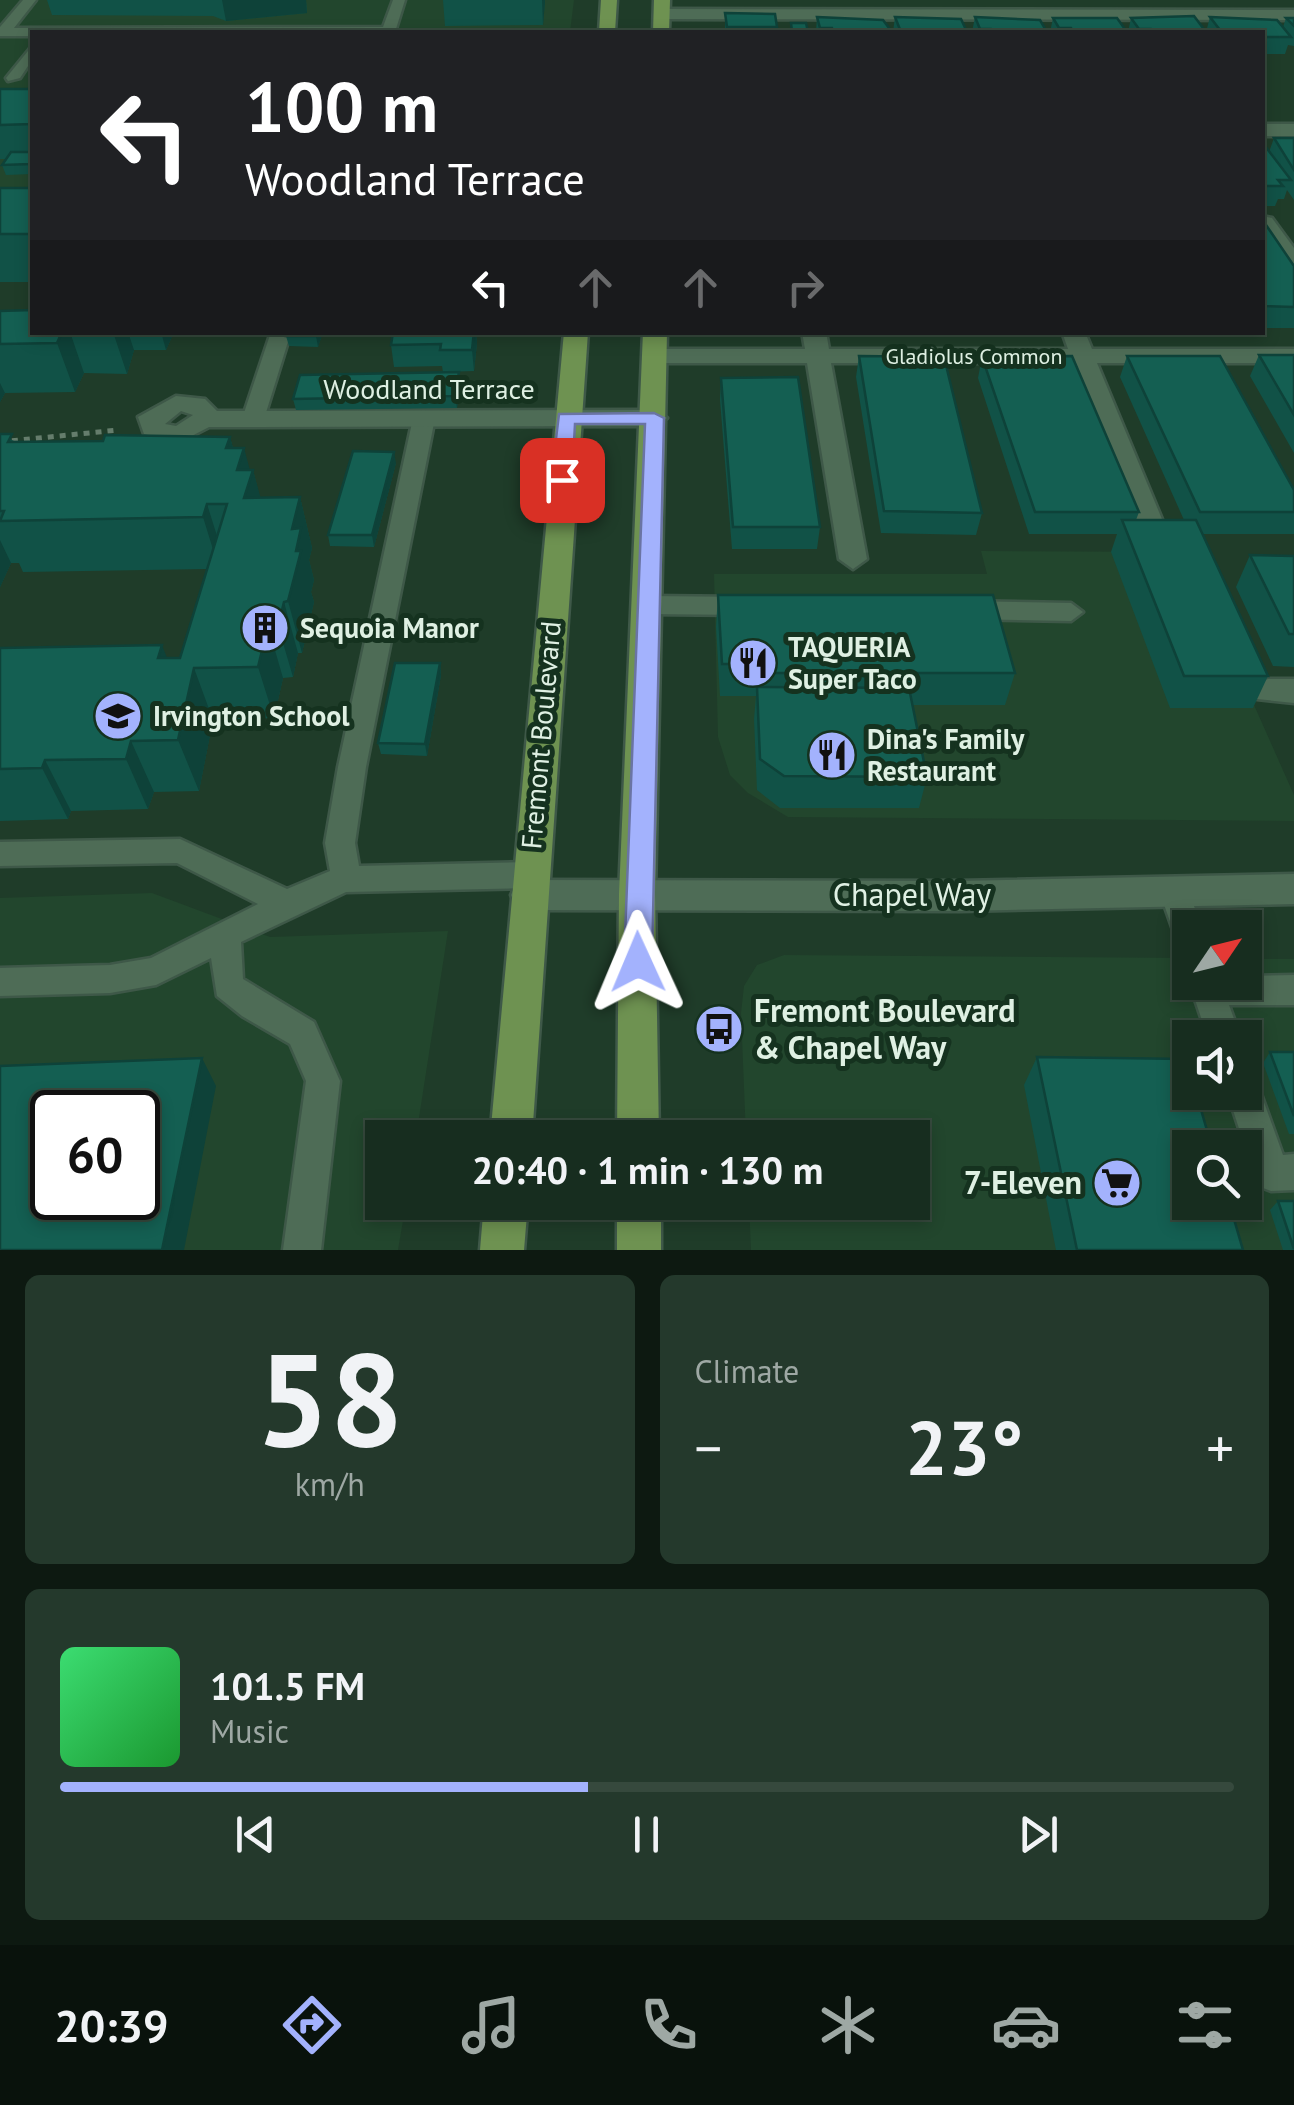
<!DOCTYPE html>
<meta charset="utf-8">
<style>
body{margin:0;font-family:"PT Sans",sans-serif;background:#24392c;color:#f1f3f6;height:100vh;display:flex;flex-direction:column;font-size:38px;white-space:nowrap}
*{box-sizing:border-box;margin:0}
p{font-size:32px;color:#9ea8a4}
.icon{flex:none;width:55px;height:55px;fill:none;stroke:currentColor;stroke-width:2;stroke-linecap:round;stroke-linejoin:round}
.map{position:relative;height:1250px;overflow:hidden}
.drawer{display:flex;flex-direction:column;gap:25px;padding:25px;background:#0d1911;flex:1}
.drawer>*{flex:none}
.top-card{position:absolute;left:30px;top:30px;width:1235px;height:305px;border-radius:0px;box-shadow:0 5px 15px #0003,0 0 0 2px #36493d;background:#202124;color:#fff;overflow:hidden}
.needle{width:65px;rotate:55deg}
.buttons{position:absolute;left:1172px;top:910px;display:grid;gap:20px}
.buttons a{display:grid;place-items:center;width:90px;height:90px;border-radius:0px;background:#172d1f;box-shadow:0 5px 15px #0003,0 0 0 2px #36493d;font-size:50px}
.speed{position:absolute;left:30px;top:1090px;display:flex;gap:20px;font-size:50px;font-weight:700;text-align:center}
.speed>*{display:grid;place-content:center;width:130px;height:130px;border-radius:50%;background:#172d1f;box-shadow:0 5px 15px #0003,0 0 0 2px #36493d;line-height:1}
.speed .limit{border:5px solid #111;border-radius:15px;background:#fff;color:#111}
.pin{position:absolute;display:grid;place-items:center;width:85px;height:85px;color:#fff;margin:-42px;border-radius:20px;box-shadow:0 5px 15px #0006}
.me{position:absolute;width:110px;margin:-55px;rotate:359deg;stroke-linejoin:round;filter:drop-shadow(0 0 8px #0008)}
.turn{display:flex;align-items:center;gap:35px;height:210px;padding:0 50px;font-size:45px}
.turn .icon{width:130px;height:130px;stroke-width:2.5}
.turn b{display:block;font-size:70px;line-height:85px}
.lanes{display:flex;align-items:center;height:95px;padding:0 50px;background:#0003;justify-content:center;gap:50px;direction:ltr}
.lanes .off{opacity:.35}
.big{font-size:75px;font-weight:800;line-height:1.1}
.drawer .card{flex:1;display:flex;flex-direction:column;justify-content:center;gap:15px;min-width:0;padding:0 35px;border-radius:15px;background:#24392c}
.drawer .dial{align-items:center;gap:0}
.dial b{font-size:130px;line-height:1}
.song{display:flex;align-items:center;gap:30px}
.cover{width:120px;height:120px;border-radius:15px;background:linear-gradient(135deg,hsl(140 70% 55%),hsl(130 70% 35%))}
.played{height:10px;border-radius:5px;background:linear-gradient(90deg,#a3b2fd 45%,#36493d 45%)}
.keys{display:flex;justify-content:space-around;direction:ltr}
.heat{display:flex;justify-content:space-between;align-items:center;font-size:55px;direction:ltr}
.drawer .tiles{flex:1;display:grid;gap:25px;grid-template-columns:1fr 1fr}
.card:last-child{grid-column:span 2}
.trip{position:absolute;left:365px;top:1120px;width:565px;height:100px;border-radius:0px;background:#172d1f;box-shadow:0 5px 15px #0003,0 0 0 2px #36493d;font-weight:800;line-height:100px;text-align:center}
.tab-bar{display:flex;height:160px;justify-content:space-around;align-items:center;background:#09120c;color:#9ea8a4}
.tab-bar .icon{width:70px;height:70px}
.tab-bar .active{color:#a3b2fd}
.tab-bar b{font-size:45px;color:#f1f3f6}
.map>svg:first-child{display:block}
</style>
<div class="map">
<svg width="1294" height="1250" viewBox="0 0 1294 1250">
<rect width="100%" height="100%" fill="#1f3c29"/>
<path fill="#22462d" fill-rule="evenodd" d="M 0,0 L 574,0 L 570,32 L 32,32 L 32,221 L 0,221 Z
M 981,551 L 1186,552 L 1294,795 L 1294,821 L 788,817 L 748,793 L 730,775 L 718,737 L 714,574 L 987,574 Z
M 152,893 L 270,937 L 448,931 L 416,1137 L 382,1138 L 382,1202 L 406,1203 L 398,1250 L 0,1250 L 0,898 ZM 52,1112 L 138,1112 L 138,1198 L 52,1198 Z
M 784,955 L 1190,958 L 1190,982 L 1245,982 L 1245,959 L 1294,959 L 1294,1250 L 751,1250 L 749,1203 L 912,1202 L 912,1138 L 746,1137 L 741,1013 L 744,986 L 757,965 ZM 1190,1038 L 1245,1038 L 1245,1092 L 1190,1092 ZM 1190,1148 L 1245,1148 L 1245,1202 L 1190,1202 Z"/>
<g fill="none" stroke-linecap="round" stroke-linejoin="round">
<g stroke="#3e5848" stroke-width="5">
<path id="service" d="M 23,0 L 36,0 L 14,28 L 383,27 L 393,0 L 405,0 L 395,32 L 32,32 L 32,36 L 0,36 L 0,27 Z
M 32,46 L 32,60 L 20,78 L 8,81 L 6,78 Z
M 271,332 L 291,332 L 264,419 L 253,425 L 242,419 Z
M 424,412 L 435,418 L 366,767 L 355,843 L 359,866 L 530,862 L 541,866 L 545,875 L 541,884 L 530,888 L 346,892 L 241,942 L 243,979 L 314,1022 L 340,1081 L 321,1250 L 283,1250 L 306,1081 L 290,1044 L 242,1016 L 217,996 L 211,958 L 156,985 L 110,993 L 0,996 L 0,968 L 110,965 L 151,958 L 258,904 L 177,863 L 0,866 L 0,842 L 180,839 L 287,889 L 330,871 L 325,843 L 338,767 L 413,418 Z
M 648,596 L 748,597 L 760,606 L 748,615 L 648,614 L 636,605 Z
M 963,601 L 1071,603 L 1083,612 L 1071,621 L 963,619 L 951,610 Z
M 1175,880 L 1186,884 L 1202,928 L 1190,928 L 1190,951 L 1179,947 L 1160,893 L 1164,884 Z
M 1294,975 L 1294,1005 L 1229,1005 L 1241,1038 L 1208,1038 L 1189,982 L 1190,980 L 1245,982 L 1245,976 Z
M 1245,1076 L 1256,1080 L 1283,1155 L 1294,1154 L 1294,1190 L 1271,1191 L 1258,1186 L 1227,1092 L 1245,1092 Z"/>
</g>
<g stroke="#3e5848" stroke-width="5">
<path id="minor" d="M 1294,10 L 1294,20 L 662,19 L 654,14 L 662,9 Z
M 1262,124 L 1294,124 L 1294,136 L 1262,136 Z
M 1262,216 L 1272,218 L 1294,248 L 1294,269 L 1286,268 L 1262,233 Z
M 802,332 L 826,332 L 829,349 L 1068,349 L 1062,332 L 1085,332 L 1092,349 L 1294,349 L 1294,363 L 1097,363 L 1169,536 L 1155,545 L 1141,536 L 1074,363 L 831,363 L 867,559 L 853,569 L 839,559 L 807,363 L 655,363 L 643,356 L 655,349 L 805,349 Z
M 176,396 L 205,399 L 217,411 L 654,410 L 667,418 L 654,426 L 209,427 L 180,442 L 144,434 L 138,417 ZM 181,411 L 193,415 L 176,426 L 165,424 Z
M 1268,679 L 1294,679 L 1294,703 L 1257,699 L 1252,691 L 1257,683 Z
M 1294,874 L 1294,904 L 960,911 L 529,910 L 516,906 L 511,895 L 516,884 L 529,880 L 960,881 Z"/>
</g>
<g stroke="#3e5848" stroke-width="5">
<path id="primary" d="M 601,0 L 617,0 L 615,32 L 599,32 Z
M 654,0 L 670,0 L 669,32 L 653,32 Z
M 564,332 L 588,332 L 532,1138 L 490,1138 Z
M 643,332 L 667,332 L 655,894 L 659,1138 L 617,1138 L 619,894 Z
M 484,1202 L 528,1202 L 524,1250 L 480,1250 Z
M 617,1202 L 661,1202 L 661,1250 L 617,1250 Z"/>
</g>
<path stroke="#657d6c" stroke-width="5" stroke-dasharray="6 6" stroke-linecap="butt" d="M 0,442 L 118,430"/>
<use href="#service" fill="#4e6c56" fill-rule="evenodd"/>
<use href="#minor" fill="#4e6c56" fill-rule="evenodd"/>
<use href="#primary" fill="#6e9251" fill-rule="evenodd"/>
</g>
<path fill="#115247" d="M 47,0 L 306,0 L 307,13 L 226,21 L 213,16 L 52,15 Z
M 434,0 L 545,0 L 543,25 L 445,26 L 443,0 Z
M 725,13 L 777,27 L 777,32 L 725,32 Z
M 817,17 L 892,32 L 816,32 Z
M 895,17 L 967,32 L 893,32 Z
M 975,17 L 1047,32 L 972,32 Z
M 1210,17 L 1283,27 L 1286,18 L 1294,18 L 1294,46 L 1288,45 L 1285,54 L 1262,54 L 1262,32 L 1128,32 L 1131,18 L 1206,32 Z
M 1053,18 L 1127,32 L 1050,32 Z
M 0,89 L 32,89 L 32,174 L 6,175 L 2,165 L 6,159 L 0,159 Z
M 1274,138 L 1294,138 L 1294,200 L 1287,190 L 1284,199 L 1278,199 L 1275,206 L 1262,206 L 1262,142 L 1269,152 Z
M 0,188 L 32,188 L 32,282 L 0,282 Z
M 1262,219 L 1294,266 L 1294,328 L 1262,328 Z
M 0,311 L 32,332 L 174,332 L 166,350 L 134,350 L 127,374 L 84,373 L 75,392 L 5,393 L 0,402 Z
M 323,332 L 318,347 L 289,346 L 286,336 Z
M 393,332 L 476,332 L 477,343 L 474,371 L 443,372 L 442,366 L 394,367 L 391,345 Z
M 1259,355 L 1294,355 L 1294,453 L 1250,376 Z
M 859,356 L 982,513 L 976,535 L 881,533 L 856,377 Z
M 1127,356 L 1294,490 L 1294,534 L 1203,534 L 1268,676 L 1253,708 L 1170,708 L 1111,552 L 1117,534 L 1029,534 L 978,378 L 982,357 L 1139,512 L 1136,520 L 1184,520 L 1120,377 Z
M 459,372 L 460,383 L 457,408 L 296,410 L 293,399 Z
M 721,378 L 820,527 L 817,549 L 732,549 L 720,400 Z
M 0,434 L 16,442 L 230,437 L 233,448 L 250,470 L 253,470 L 260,498 L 300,497 L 312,548 L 309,560 L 314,580 L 311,592 L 314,602 L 302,653 L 298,653 L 293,677 L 283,678 L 274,718 L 213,720 L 199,791 L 154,792 L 148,809 L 71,811 L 68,819 L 0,821 L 0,648 L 180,658 L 207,569 L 23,572 L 19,563 L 11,563 L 0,587 Z
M 396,463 L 374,547 L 330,546 L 328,535 Z
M 1250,555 L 1294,556 L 1294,667 L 1273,666 L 1236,587 Z
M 718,595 L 1015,673 L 1005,705 L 912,705 L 927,777 L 919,808 L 780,808 L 757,790 L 754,719 L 756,696 L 720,696 L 716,627 Z
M 440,663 L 441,675 L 427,756 L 381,754 L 378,743 Z
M 1270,1052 L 1294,1052 L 1294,1134 L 1289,1134 L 1263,1063 Z
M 1037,1057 L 1243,1250 L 1056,1250 L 1024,1085 Z
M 1278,1201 L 1294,1250 L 1283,1250 L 1270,1210 Z"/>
<path fill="#0e4239" d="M 222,0 L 306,0 L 307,13 L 226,21 Z
M 542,0 L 545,0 L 545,2 L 543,25 Z
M 62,332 L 70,332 L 84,373 L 75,392 L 57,343 Z
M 113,332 L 128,332 L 134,350 L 127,374 Z
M 161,332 L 174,332 L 166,350 Z
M 317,332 L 323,332 L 318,347 L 316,336 Z
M 474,332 L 476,332 L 477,343 L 474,371 L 472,350 Z
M 459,372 L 460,383 L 457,408 L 455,396 Z
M 0,383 L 5,393 L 0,402 Z
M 230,437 L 238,466 L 244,448 L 251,474 L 253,470 L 267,521 L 258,549 L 226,448 Z
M 394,452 L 396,463 L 374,547 L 372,535 Z
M 300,497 L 312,548 L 309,560 L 314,580 L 311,592 L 314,602 L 302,653 L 288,601 L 292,529 Z
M 207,504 L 223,555 L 219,569 L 203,517 Z
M 0,540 L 11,563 L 0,587 Z
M 284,602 L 298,653 L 293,677 L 278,626 Z
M 268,626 L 283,678 L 274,718 L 258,667 Z
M 162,645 L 182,696 L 158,658 Z
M 440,663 L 441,675 L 427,756 L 425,744 Z
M 194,668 L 213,720 L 199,791 L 178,740 Z
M 131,741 L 154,792 L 148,809 L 126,759 Z
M 45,760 L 71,811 L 68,819 L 42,768 Z
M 202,1058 L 216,1086 L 184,1250 L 162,1250 Z"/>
<path fill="#145f52" stroke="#0e4239" stroke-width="2.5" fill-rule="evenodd" d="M 725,13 L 775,14 L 777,27 L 727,27 Z
M 1194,16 L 1206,32 L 1154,32 L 1151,29 L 1139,29 L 1131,18 Z
M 817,17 L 883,20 L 892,32 L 834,32 L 832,28 L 820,28 Z
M 895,17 L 961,19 L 967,32 L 901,32 Z
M 975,17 L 1040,20 L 1047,32 L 993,32 L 991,29 L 980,29 Z
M 1210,17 L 1277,20 L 1291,37 L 1262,37 L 1262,32 L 1234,32 L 1231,30 L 1220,30 Z
M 1053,18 L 1117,18 L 1127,32 L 1074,32 L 1071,28 L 1059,28 Z
M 1286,18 L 1294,18 L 1294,26 Z
M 791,23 L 806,23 L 808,32 L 792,32 Z
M 0,89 L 32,89 L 32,124 L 0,125 Z
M 1274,138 L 1294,138 L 1294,170 Z
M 1262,142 L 1291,180 L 1278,180 L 1283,186 L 1262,186 Z
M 11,152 L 32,152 L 32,163 L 31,164 L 2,165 Z
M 0,188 L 32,188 L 32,234 L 0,234 Z
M 1262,219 L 1294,266 L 1294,307 L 1262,306 Z
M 32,310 L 32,332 L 62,332 L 57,343 L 0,344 L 0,311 Z
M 287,332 L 317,332 L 316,336 L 286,336 Z
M 393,332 L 474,332 L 472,350 L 440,350 L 441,344 L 391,345 Z
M 1259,355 L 1294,355 L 1294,415 Z
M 859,356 L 944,357 L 982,513 L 884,511 Z
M 1072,356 L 1139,512 L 1035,512 L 982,357 Z
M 1127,356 L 1220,356 L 1294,490 L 1294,512 L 1200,512 Z
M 459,372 L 455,396 L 293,399 L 300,375 Z
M 798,377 L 820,527 L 733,527 L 721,378 Z
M 0,434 L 12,434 L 8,442 L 103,441 L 105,435 L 230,437 L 226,448 L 244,448 L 237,470 L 253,470 L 244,498 L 300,497 L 292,529 L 301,528 L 296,551 L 301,551 L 288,601 L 284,602 L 278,626 L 268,626 L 258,667 L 194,668 L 178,740 L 131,741 L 126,759 L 45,760 L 42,768 L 0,769 L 0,648 L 162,645 L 158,658 L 180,658 L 227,504 L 207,504 L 203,517 L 0,521 L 4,511 L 0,511 Z
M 353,451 L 394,452 L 372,535 L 328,535 Z
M 1122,520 L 1196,520 L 1268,676 L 1184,676 Z
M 1250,555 L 1294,556 L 1294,634 L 1289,634 Z
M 718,595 L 993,595 L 1015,673 L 772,673 L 771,664 L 722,664 Z
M 395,663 L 440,663 L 425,744 L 378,743 Z
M 757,687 L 909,688 L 927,777 L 784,776 L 760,759 Z
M 1270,1052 L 1294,1052 L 1294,1116 Z
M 1037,1057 L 1186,1059 L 1190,1072 L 1190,1092 L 1196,1092 L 1212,1148 L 1190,1148 L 1190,1202 L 1229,1202 L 1243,1250 L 1077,1250 Z
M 202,1058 L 162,1250 L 0,1250 L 0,1066 ZM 52,1112 L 138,1112 L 138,1198 L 52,1198 Z
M 1278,1201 L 1294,1201 L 1294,1249 Z"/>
<path fill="#a3b2fd" stroke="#6a74a4" stroke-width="2.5" d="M 654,413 L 664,418 L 652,962 L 648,971 L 638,974 L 628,971 L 624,962 L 645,424 L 575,424 L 572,480 L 562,486 L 551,480 L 559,414 Z"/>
<defs>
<g id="building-disc" transform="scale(2.5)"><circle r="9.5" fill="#a3b2fd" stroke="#15321f"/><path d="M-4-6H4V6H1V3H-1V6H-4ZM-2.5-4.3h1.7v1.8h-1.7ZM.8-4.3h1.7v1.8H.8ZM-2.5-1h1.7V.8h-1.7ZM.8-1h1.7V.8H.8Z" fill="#111"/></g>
<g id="restaurant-disc" transform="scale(2.5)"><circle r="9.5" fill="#a3b2fd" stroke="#15321f"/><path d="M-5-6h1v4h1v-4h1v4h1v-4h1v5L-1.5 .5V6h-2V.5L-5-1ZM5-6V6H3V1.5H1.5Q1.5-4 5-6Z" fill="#111"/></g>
<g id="school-disc" transform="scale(2.5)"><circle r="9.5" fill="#a3b2fd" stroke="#15321f"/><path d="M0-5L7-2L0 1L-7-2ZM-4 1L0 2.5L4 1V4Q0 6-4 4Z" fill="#111"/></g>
<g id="bus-disc" transform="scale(2.5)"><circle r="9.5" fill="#a3b2fd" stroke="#15321f"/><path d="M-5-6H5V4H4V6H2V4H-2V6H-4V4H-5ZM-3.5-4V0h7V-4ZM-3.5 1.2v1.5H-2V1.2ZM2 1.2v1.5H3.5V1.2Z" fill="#111"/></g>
<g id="supermarket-disc" transform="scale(2.5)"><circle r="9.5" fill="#a3b2fd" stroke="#15321f"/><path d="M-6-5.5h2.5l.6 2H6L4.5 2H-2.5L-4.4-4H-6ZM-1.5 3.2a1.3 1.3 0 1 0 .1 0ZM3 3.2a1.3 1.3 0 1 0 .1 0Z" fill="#111"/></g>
</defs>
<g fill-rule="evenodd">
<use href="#building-disc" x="265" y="628"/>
<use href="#restaurant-disc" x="753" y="663"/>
<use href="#school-disc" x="118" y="716"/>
<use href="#restaurant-disc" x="832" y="755"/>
<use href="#bus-disc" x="719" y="1029"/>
<use href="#supermarket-disc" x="1117" y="1183"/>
</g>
<g text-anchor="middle" stroke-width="10" stroke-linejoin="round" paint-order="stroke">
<g font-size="22" fill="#dff0e3" stroke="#15321f">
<text x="974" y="364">Gladiolus Common</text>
</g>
<g font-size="28" fill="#dff0e3" stroke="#15321f">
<text x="429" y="399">Woodland Terrace</text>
<text transform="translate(541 735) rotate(-85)" y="10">Fremont Boulevard</text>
</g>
<g font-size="28" font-weight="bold" fill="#dff0e3" stroke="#15321f" text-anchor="start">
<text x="300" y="638">Sequoia Manor</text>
<text x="788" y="657">TAQUERIA<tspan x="788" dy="32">Super Taco</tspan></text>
<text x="153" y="726">Irvington School</text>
<text x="867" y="749">Dina's Family<tspan x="867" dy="32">Restaurant</tspan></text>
</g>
<g font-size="32" fill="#dff0e3" stroke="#15321f">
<text x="912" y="906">Chapel Way</text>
</g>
<g font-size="32" font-weight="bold" fill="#dff0e3" stroke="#15321f" text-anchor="start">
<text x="754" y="1022">Fremont Boulevard<tspan x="754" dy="37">&amp; Chapel Way</tspan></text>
<text x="1082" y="1194" text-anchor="end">7-Eleven</text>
</g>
</g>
</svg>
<div class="buttons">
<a><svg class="needle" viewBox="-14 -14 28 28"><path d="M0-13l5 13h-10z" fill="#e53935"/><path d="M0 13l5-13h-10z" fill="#9ea8a4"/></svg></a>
<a><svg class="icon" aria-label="sound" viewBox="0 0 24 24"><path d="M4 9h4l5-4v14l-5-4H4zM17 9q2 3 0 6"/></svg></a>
<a><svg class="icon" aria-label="search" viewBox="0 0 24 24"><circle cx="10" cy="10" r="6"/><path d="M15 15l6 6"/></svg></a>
</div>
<div class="speed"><div class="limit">60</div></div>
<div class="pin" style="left:562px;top:480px;background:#d93025"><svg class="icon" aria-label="arrive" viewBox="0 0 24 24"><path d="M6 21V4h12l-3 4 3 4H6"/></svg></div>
<svg class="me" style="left:638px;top:962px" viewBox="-20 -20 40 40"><path d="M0-17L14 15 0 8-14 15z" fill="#a3b2fd" stroke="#fff" stroke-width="4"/></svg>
<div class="trip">20:40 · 1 min · 130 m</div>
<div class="top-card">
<div class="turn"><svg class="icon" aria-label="left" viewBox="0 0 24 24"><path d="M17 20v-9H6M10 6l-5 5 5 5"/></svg><div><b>100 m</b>Woodland Terrace</div></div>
<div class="lanes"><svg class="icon" aria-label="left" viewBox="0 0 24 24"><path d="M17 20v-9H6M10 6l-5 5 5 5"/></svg><svg class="icon off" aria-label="ahead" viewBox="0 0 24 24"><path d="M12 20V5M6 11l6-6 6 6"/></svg><svg class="icon off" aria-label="ahead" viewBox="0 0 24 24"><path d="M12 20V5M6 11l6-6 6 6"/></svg><svg class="icon off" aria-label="right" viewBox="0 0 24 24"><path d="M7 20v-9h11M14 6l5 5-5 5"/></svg></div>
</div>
</div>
<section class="drawer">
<div class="tiles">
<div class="card dial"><b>58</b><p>km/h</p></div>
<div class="card"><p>Climate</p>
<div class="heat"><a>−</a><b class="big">23°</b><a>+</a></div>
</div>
<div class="card">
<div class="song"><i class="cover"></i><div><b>101.5 FM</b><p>Music</p></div></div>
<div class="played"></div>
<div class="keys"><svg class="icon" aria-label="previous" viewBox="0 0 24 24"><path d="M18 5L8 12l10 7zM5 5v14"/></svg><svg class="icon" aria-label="pause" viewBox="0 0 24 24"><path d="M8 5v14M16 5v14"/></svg><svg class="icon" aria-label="next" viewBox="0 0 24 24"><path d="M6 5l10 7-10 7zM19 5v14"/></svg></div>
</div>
</div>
</section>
<nav class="tab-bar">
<b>20:39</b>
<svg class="icon active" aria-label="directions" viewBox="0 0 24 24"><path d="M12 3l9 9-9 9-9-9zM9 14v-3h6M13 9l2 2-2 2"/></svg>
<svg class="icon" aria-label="music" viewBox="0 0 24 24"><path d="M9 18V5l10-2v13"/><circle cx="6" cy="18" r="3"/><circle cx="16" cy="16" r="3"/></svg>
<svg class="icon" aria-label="phone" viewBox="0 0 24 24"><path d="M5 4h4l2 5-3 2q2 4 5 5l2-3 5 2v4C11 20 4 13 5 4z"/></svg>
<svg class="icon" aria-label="climate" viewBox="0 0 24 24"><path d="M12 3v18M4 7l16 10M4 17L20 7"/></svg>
<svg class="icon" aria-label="car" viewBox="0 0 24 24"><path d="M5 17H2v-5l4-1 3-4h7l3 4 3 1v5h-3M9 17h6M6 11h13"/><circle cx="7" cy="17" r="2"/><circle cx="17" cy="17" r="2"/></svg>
<svg class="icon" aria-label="filters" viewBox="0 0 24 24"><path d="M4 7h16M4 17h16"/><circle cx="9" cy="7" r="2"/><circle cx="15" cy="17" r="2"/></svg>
</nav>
